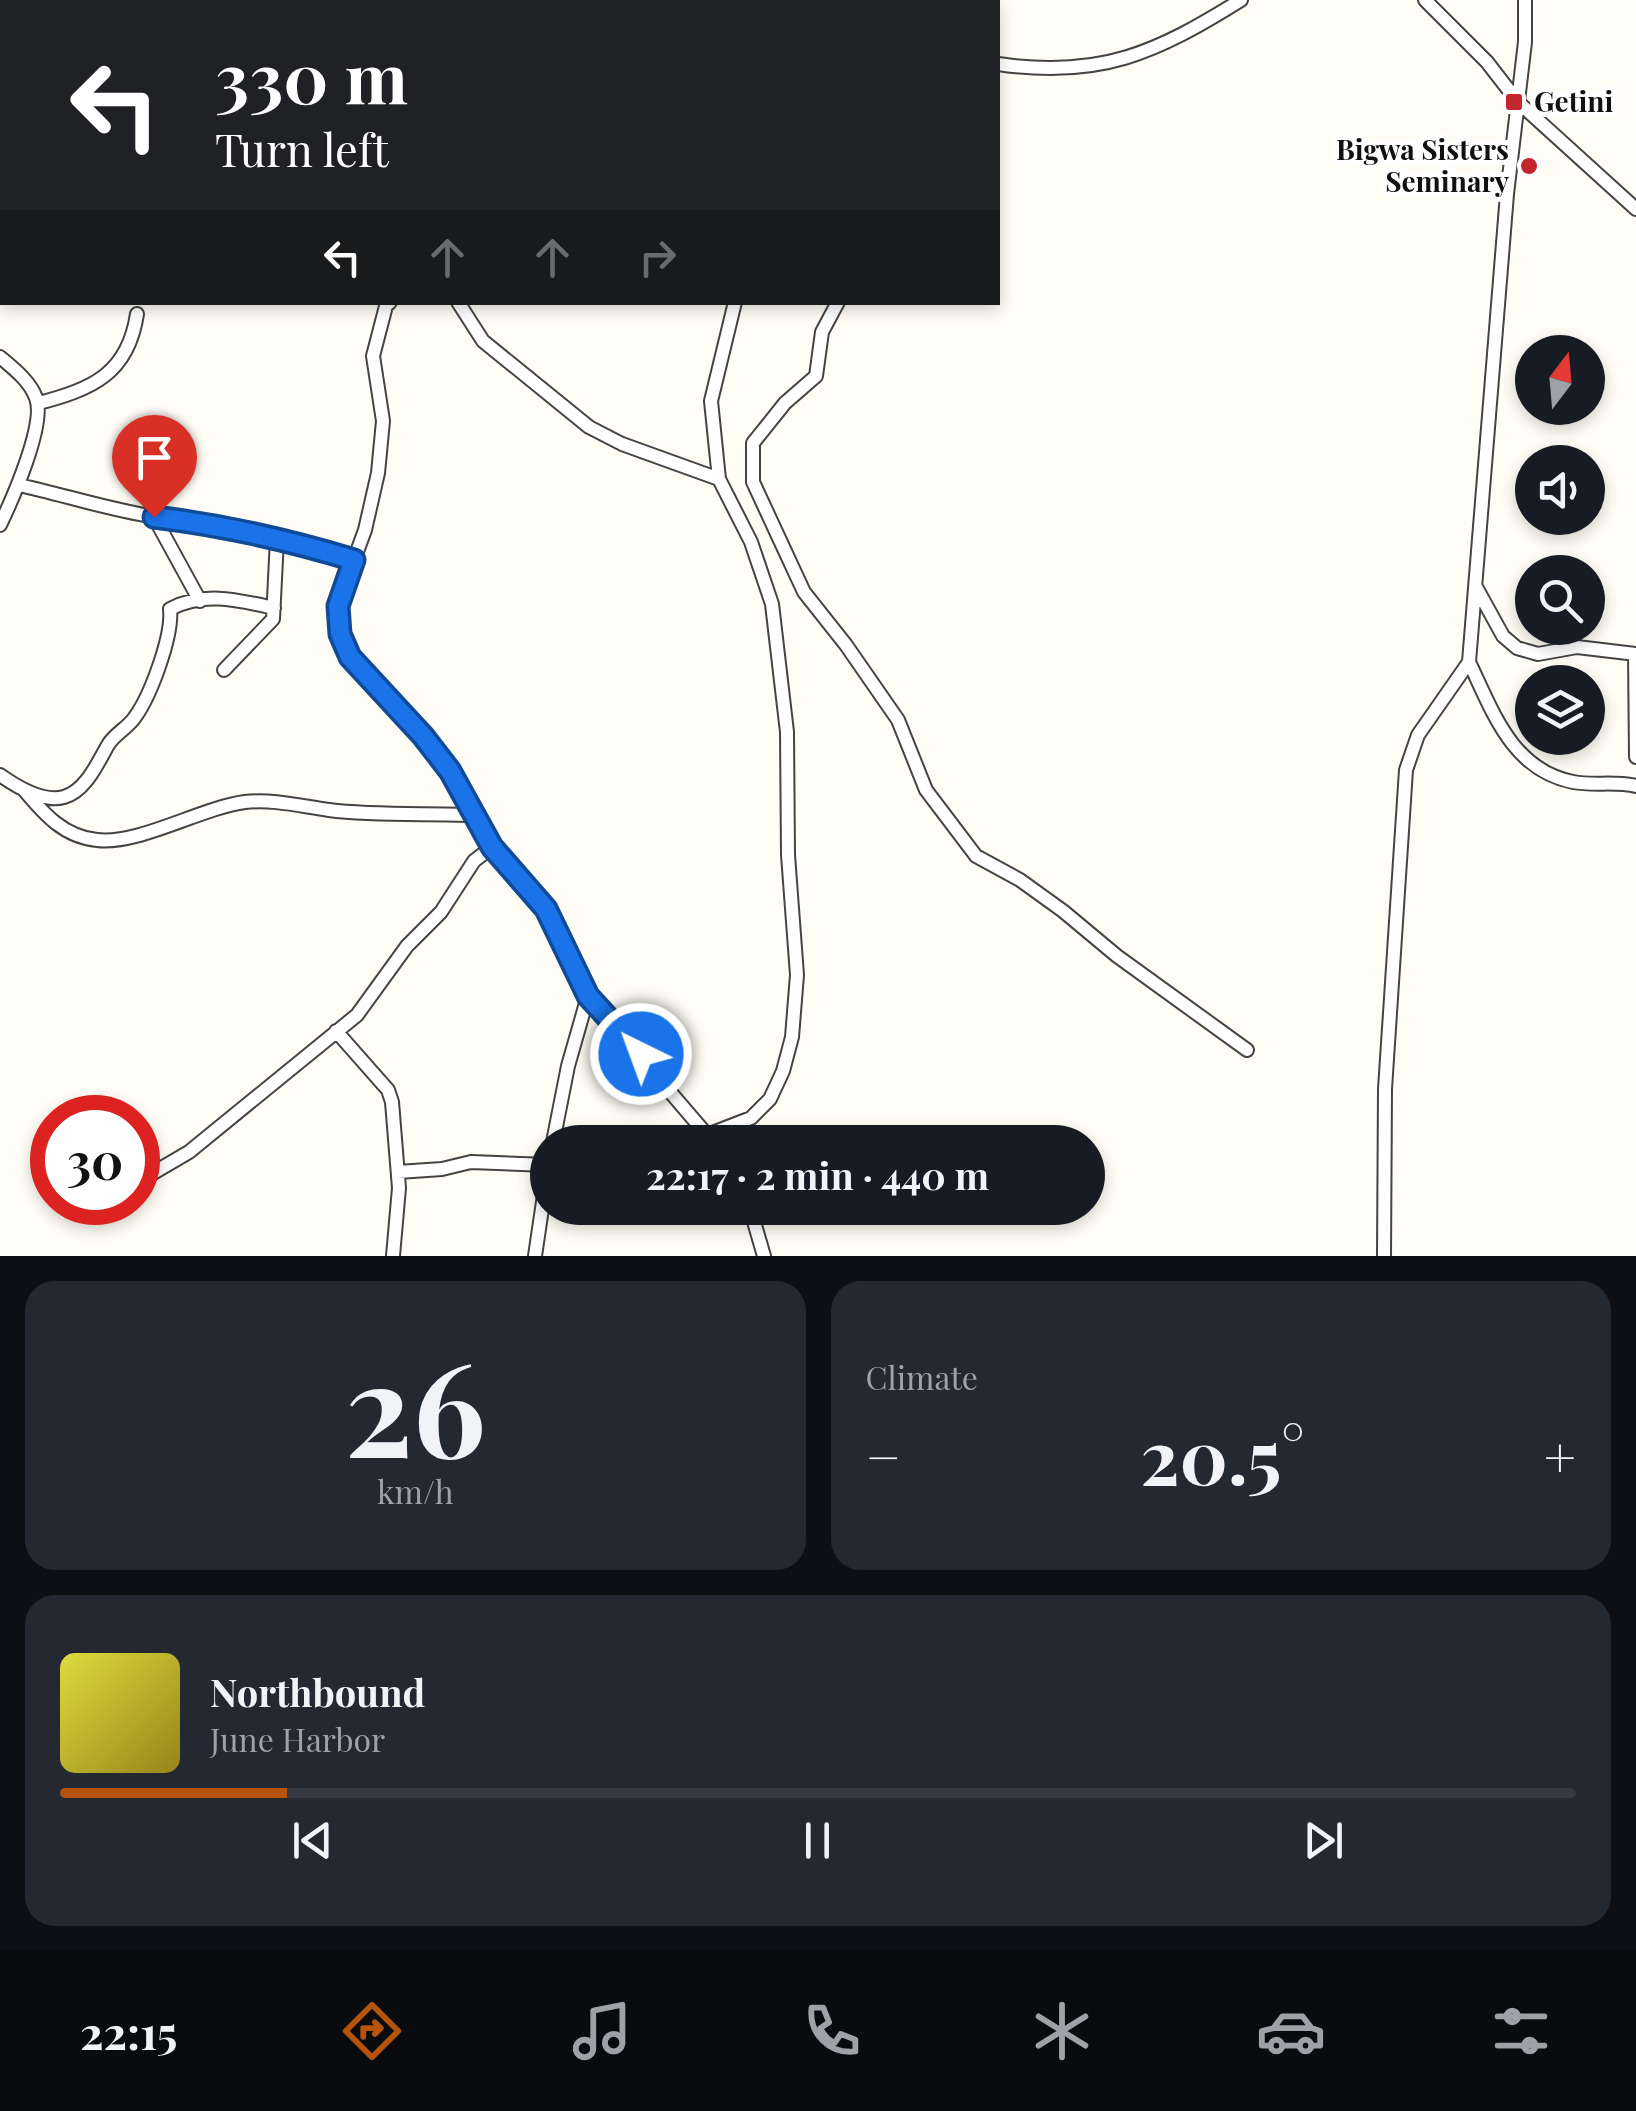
<!DOCTYPE html>
<meta charset="utf-8">
<style>
body{margin:0;font-family:"Playfair Display",serif;background:#242831;color:#f1f3f6;height:100vh;display:flex;flex-direction:column;font-size:38px;white-space:nowrap}
*{box-sizing:border-box;margin:0}
p{font-size:32px;color:#9ea1a6}
.icon{flex:none;width:55px;height:55px;fill:none;stroke:currentColor;stroke-width:2;stroke-linecap:round;stroke-linejoin:round}
.map{position:relative;height:1256px;overflow:hidden}
.panel{display:flex;flex-direction:column;gap:25px;padding:25px;background:#0d0f14;flex:1}
.panel>*{flex:none}
.top-card{position:absolute;left:0px;top:0px;width:1000px;height:305px;box-shadow:0 5px 15px #0003;background:#202124;color:#fff;overflow:hidden}
.needle{width:65px;rotate:16deg}
.tools{position:absolute;left:1515px;top:335px;display:grid;gap:20px}
.tools a{display:grid;place-items:center;width:90px;height:90px;border-radius:50%;background:#171b24;box-shadow:0 5px 15px #0003;font-size:50px}
.speed{position:absolute;left:30px;top:1095px;display:flex;gap:20px;font-size:50px;font-weight:700;text-align:center}
.speed>*{display:grid;place-content:center;width:130px;height:130px;border-radius:50%;background:#171b24;box-shadow:0 5px 15px #0003;line-height:1}
.speed .limit{border:15px solid #d22;background:#fff;color:#111}
.pin{position:absolute;display:grid;place-items:center;width:85px;height:85px;color:#fff;margin:-102px -42px;border-radius:50% 50% 50% 0;rotate:-45deg;box-shadow:0 0 10px #0007}
.pin .icon{rotate:45deg}
.me{position:absolute;width:110px;margin:-55px;rotate:318deg;stroke-linejoin:round;filter:drop-shadow(0 0 8px #0008)}
.turn{display:flex;align-items:center;gap:35px;height:210px;padding:0 50px;font-size:45px}
.turn .icon{width:130px;height:130px;stroke-width:2.5}
.turn b{display:block;font-size:70px;line-height:85px}
.lanes{display:flex;align-items:center;height:95px;padding:0 50px;background:#0003;justify-content:center;gap:50px;direction:ltr}
.lanes .off{opacity:.35}
.big{font-size:75px;font-weight:700;line-height:1.1}
.panel .tile{flex:1;display:flex;flex-direction:column;justify-content:center;gap:15px;min-width:0;padding:0 35px;border-radius:30px;background:#242831}
.panel .dial{align-items:center;gap:0}
.dial b{font-size:130px;line-height:1}
.song{display:flex;align-items:center;gap:30px}
.cover{width:120px;height:120px;border-radius:15px;background:linear-gradient(135deg,hsl(60 70% 55%),hsl(50 70% 35%))}
.played{height:10px;border-radius:5px;background:linear-gradient(90deg,#b45309 15%,#363941 15%)}
.keys{display:flex;justify-content:space-around;direction:ltr}
.heat{display:flex;justify-content:space-between;align-items:center;font-size:55px;direction:ltr}
.panel .tiles{flex:1;display:grid;gap:25px;grid-template-columns:1fr 1fr}
.tile:last-child{grid-column:span 2}
.trip{position:absolute;left:530px;top:1125px;width:575px;height:100px;border-radius:50px;background:#171b24;box-shadow:0 5px 15px #0003;font-weight:700;line-height:100px;text-align:center}
.menu{display:flex;height:160px;justify-content:space-around;align-items:center;background:#090b0e;color:#9ea1a6}
.menu .icon{width:70px;height:70px}
.menu .active{color:#b45309}
.menu b{font-size:45px;color:#f1f3f6}
.map>svg:first-child{display:block}
</style>
<div class="map">
<svg width="1636" height="1256" viewBox="0 0 1636 1256">
<rect width="100%" height="100%" fill="#fffdf5"/>
<g fill="none" stroke-linecap="round" stroke-linejoin="round">
<g stroke="#444" stroke-width="16">
<path id="minor" d="M 370,0 L 374,2
M 740,0 L 753,2
M 1425,0 L 1487,62 L 1518,102 L 1636,209
M 982,2 L 984,0
M 998,64 C 1100,79 1156,53 1241,0
M 390,302 L 386,306 L 373,356 L 383,421 L 378,473 L 365,530 L 337,606 L 339,634 L 350,657 L 423,736 L 450,771 L 492,847 L 546,909 L 588,996 L 713,1142
M 458,302 L 483,341 L 589,427 L 622,444 L 719,479
M 838,302 L 822,332 L 816,376 L 785,403 L 753,443 L 753,482 L 804,592 L 846,645 L 898,720 L 926,790 L 976,856 L 1020,880 L 1063,911 L 1117,956 L 1247,1050
M 0,357 C 13,368 30,381 36,398 C 46,424 12,500 0,525
M 39,403 C 92,389 128,374 137,314
M 19,485 C 64,495 110,510 156,517 C 223,529 288,540 354,560
M 154,517 L 200,601
M 1476,587 L 1503,636 L 1517,648 L 1538,654 L 1577,647 L 1636,654
M 1635,654 L 1636,757
M 1469,662 C 1493,712 1512,770 1573,782 C 1594,786 1615,781 1636,786
M 224,670 L 273,619 L 277,539
M 0,775 C 17,787 43,803 64,797 C 86,791 98,762 108,745 C 114,734 128,728 135,717 C 151,695 173,635 170,609 C 204,591 238,600 274,608
M 24,790 C 44,814 64,837 97,840 C 139,845 200,808 245,802 C 274,799 300,806 329,810 C 376,816 426,813 474,815
M 336,1031 L 388,1090 L 392,1102 L 399,1188 L 393,1256
M 707,1135 L 751,1118 L 770,1099 L 783,1071 L 792,1037 L 797,975 L 788,855 L 787,732 L 772,604 L 751,542 L 719,479 L 711,401 L 735,302
M 553,1142 L 568,1066 L 588,996
M 398,1172 L 442,1169 L 471,1162 L 548,1165
M 148,1176 L 189,1152 L 357,1015 L 407,946 L 441,912 L 474,861 L 492,847
M 750,1208 L 764,1256
M 535,1256 L 548,1168
M 1384,1256 L 1385,1089 L 1406,770 L 1418,735 L 1469,662 L 1507,194 L 1525,42 L 1525,0"/>
</g>
<use href="#minor" stroke="#fff" stroke-width="12"/>
</g>
<g fill="none" stroke-linecap="round" stroke-linejoin="round">
<g stroke="#114b97" stroke-width="25">
<path id="route" d="M 154,517 C 222,525 288,540 354,560 L 338,606 L 340,634 L 350,657 L 423,736 L 450,771 L 492,847 L 546,909 L 588,996 L 641,1054"/>
</g>
<use href="#route" stroke="#1a73e8" stroke-width="18"/>
</g>
<g fill="#c4262e" stroke="#fff" stroke-width="4">
<rect x="1504" y="92" width="20" height="20" rx="5"/>
<circle cx="1529" cy="166" r="10"/>
</g>
<g text-anchor="middle" stroke-width="10" stroke-linejoin="round" paint-order="stroke">
<g font-size="28" font-weight="bold" fill="#111" stroke="#fff" text-anchor="start">
<text x="1534" y="112">Getini</text>
<text x="1509" y="160" text-anchor="end">Bigwa Sisters<tspan x="1509" dy="32">Seminary</tspan></text>
</g>
</g>
</svg>
<div class="tools">
<a><svg class="needle" viewBox="-14 -14 28 28"><path d="M0-13l5 13h-10z" fill="#e53935"/><path d="M0 13l5-13h-10z" fill="#9ea1a6"/></svg></a>
<a><svg class="icon" aria-label="sound" viewBox="0 0 24 24"><path d="M4 9h4l5-4v14l-5-4H4zM17 9q2 3 0 6"/></svg></a>
<a><svg class="icon" aria-label="search" viewBox="0 0 24 24"><circle cx="10" cy="10" r="6"/><path d="M15 15l6 6"/></svg></a>
<a><svg class="icon" aria-label="layers" viewBox="0 0 24 24"><path d="M12 4l9 5-9 5-9-5zM3 14l9 5 9-5"/></svg></a>
</div>
<div class="speed"><div class="limit">30</div></div>
<div class="pin" style="left:154px;top:517px;background:#d93025"><svg class="icon" aria-label="arrive" viewBox="0 0 24 24"><path d="M6 21V4h12l-3 4 3 4H6"/></svg></div>
<svg class="me" style="left:641px;top:1054px" viewBox="-20 -20 40 40"><circle r="17" fill="#1a73e8" stroke="#fff" stroke-width="3"/><path d="M0-11L8 9 0 5-8 9z" fill="#fff"/></svg>
<div class="trip">22:17 · 2 min · 440 m</div>
<div class="top-card">
<div class="turn"><svg class="icon" aria-label="left" viewBox="0 0 24 24"><path d="M17 20v-9H6M10 6l-5 5 5 5"/></svg><div><b>330 m</b>Turn left</div></div>
<div class="lanes"><svg class="icon" aria-label="left" viewBox="0 0 24 24"><path d="M17 20v-9H6M10 6l-5 5 5 5"/></svg><svg class="icon off" aria-label="ahead" viewBox="0 0 24 24"><path d="M12 20V5M6 11l6-6 6 6"/></svg><svg class="icon off" aria-label="ahead" viewBox="0 0 24 24"><path d="M12 20V5M6 11l6-6 6 6"/></svg><svg class="icon off" aria-label="right" viewBox="0 0 24 24"><path d="M7 20v-9h11M14 6l5 5-5 5"/></svg></div>
</div>
</div>
<section class="panel">
<div class="tiles">
<div class="tile dial"><b>26</b><p>km/h</p></div>
<div class="tile"><p>Climate</p>
<div class="heat"><a>−</a><b class="big">20.5°</b><a>+</a></div>
</div>
<div class="tile">
<div class="song"><i class="cover"></i><div><b>Northbound</b><p>June Harbor</p></div></div>
<div class="played"></div>
<div class="keys"><svg class="icon" aria-label="previous" viewBox="0 0 24 24"><path d="M18 5L8 12l10 7zM5 5v14"/></svg><svg class="icon" aria-label="pause" viewBox="0 0 24 24"><path d="M8 5v14M16 5v14"/></svg><svg class="icon" aria-label="next" viewBox="0 0 24 24"><path d="M6 5l10 7-10 7zM19 5v14"/></svg></div>
</div>
</div>
</section>
<nav class="menu">
<b>22:15</b>
<svg class="icon active" aria-label="directions" viewBox="0 0 24 24"><path d="M12 3l9 9-9 9-9-9zM9 14v-3h6M13 9l2 2-2 2"/></svg>
<svg class="icon" aria-label="music" viewBox="0 0 24 24"><path d="M9 18V5l10-2v13"/><circle cx="6" cy="18" r="3"/><circle cx="16" cy="16" r="3"/></svg>
<svg class="icon" aria-label="phone" viewBox="0 0 24 24"><path d="M5 4h4l2 5-3 2q2 4 5 5l2-3 5 2v4C11 20 4 13 5 4z"/></svg>
<svg class="icon" aria-label="climate" viewBox="0 0 24 24"><path d="M12 3v18M4 7l16 10M4 17L20 7"/></svg>
<svg class="icon" aria-label="car" viewBox="0 0 24 24"><path d="M5 17H2v-5l4-1 3-4h7l3 4 3 1v5h-3M9 17h6M6 11h13"/><circle cx="7" cy="17" r="2"/><circle cx="17" cy="17" r="2"/></svg>
<svg class="icon" aria-label="filters" viewBox="0 0 24 24"><path d="M4 7h16M4 17h16"/><circle cx="9" cy="7" r="2"/><circle cx="15" cy="17" r="2"/></svg>
</nav>
